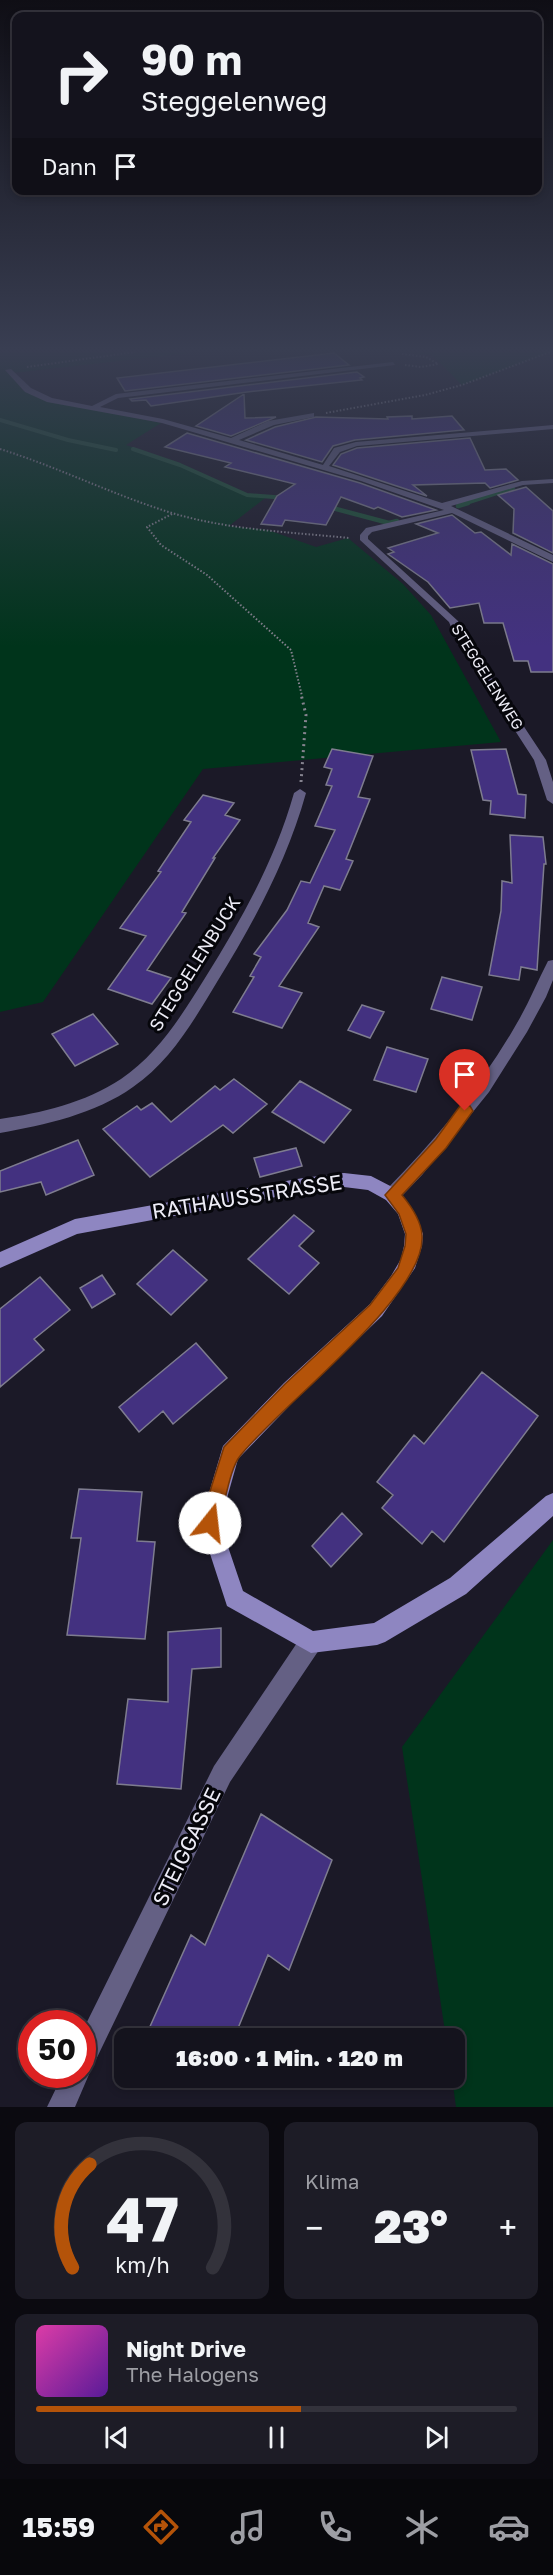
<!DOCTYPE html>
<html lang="de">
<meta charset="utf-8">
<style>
body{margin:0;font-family:"Golos Text",sans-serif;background:#1d1c26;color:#f1f3f6;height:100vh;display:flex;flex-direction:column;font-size:22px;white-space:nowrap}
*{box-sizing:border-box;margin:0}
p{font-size:20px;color:#9d9ea4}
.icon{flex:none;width:33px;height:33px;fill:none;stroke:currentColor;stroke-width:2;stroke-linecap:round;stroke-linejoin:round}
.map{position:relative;height:2107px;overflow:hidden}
.sheet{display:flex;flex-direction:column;gap:15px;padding:15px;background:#0b0a10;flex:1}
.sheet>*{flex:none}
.guide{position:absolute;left:12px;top:12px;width:530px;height:183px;border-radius:12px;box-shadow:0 3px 9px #0003,0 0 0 2px #33323b;background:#14131d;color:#f1f3f6;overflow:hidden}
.speed{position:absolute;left:18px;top:2010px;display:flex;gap:12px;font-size:30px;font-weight:700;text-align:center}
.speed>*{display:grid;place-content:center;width:78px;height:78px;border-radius:50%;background:#14131d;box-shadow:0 3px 9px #0003,0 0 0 2px #33323b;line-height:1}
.speed .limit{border:9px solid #d22;background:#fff;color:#111}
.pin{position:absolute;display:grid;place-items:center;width:51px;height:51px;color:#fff;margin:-62px -26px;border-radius:50% 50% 50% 0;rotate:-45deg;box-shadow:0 0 6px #0007}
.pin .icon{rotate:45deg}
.me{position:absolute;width:66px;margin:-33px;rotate:16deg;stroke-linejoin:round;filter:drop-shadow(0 0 4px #0008)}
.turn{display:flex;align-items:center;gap:21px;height:126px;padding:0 30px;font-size:27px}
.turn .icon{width:78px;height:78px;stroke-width:2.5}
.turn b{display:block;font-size:42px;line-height:51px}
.then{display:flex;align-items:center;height:57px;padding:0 30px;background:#0003;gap:12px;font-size:22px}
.big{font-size:45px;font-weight:800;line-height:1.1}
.sheet .widget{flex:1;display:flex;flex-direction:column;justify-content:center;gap:9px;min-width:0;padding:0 21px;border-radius:12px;background:#1d1c26}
.sheet .dial{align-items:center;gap:0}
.dial svg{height:156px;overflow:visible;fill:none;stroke:#33323b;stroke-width:7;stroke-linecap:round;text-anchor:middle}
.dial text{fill:#f1f3f6;stroke:none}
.song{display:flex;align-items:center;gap:18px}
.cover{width:72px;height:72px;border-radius:9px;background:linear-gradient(135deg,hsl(320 70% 55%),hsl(270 70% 35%))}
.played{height:6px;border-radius:3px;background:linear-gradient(90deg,#b45309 55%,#33323b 55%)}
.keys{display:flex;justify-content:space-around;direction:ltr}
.heat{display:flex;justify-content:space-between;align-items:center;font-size:33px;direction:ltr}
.sheet .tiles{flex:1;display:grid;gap:15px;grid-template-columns:1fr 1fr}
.widget:last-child{grid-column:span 2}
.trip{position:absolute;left:114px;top:2028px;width:351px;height:60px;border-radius:12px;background:#14131d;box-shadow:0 3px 9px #0003,0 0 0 2px #33323b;font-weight:800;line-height:60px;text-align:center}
.menu{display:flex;height:96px;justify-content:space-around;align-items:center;background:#08080c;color:#9d9ea4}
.menu .icon{width:42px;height:42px}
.menu .current{color:#b45309}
.menu b{font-size:27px;color:#f1f3f6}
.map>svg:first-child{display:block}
</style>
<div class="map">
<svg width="553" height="2107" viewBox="0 0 553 2107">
<rect width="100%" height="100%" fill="#1b1927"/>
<path fill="#00341b" d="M 0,352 L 198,352 L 13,373 L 22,390 L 48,401 L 161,423 L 126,445 L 182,464 L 249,495 L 269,495 L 229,526 L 268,530 L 316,547 L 348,538 L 403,584 L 431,615 L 501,742 L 203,769 L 43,1002 L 0,1012 Z
M 402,352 L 550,352 L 462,385 L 432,355 Z
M 553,1540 L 553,2107 L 456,2107 L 452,2078 L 454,2078 L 454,2038 L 446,2038 L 402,1747 Z"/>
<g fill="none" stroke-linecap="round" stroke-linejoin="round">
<path stroke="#1d5336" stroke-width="4" d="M 0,420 L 68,440 L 116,450
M 133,449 L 180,465 L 247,495 L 287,498
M 463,504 L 513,488"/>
<path stroke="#1d5336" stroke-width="4.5" d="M 325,506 L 389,523 L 397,521
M 458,506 L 468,503"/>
</g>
<path fill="#433180" stroke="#7e7c8f" stroke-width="1.5" d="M 334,353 L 349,365 L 125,391 L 117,378 Z
M 357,372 L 364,377 L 360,378 L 362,380 L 247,392 L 151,406 L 146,400 L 132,401 L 130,399 Z
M 244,394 L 245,418 L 276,417 L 231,436 L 196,426 Z
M 412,416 L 412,419 L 452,416 L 464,430 L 355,440 L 333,446 L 322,462 L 246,440 L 275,427 L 316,417 L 388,419 L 387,417 Z
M 187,433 L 360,483 L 436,510 L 402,517 L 378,507 L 374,509 L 341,497 L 326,525 L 285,520 L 282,526 L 261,524 L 277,496 L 295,484 L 225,467 L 231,463 L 165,447 Z
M 470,438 L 485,470 L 506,469 L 518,480 L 490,488 L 485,483 L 413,485 L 427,496 L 333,465 L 341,454 L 357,448 Z
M 526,487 L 553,511 L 553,553 L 513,533 L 514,509 L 498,495 Z
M 452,515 L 475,533 L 481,532 L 511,555 L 512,544 L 553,564 L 553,672 L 531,672 L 528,661 L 514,661 L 503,623 L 484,623 L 479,603 L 450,608 L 428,582 L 388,554 L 394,552 L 388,548 L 438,533 L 416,524 Z
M 332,749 L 373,756 L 358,797 L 370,799 L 346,859 L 353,861 L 340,890 L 324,886 L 308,923 L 319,927 L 279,986 L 302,993 L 282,1028 L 233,1012 L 254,977 L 250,976 L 261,957 L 254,954 L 287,910 L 301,881 L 310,883 L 335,830 L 315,826 L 332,786 L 326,785 L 332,769 L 324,767 Z
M 506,749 L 518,794 L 526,795 L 525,818 L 490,814 L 491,801 L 483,800 L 471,750 Z
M 203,795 L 234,803 L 225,815 L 240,820 L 213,858 L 215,858 L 182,912 L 186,913 L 147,970 L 171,978 L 152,1004 L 108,989 L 146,936 L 120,928 L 161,872 L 158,871 L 191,822 L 184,820 Z
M 510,835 L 543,837 L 546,864 L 544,864 L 537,970 L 521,967 L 519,980 L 489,975 L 501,911 L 502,881 L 512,883 Z
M 442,977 L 482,987 L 472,1020 L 431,1009 Z
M 362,1005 L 384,1012 L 370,1038 L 348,1030 Z
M 93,1014 L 118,1044 L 75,1066 L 52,1034 Z
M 387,1047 L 428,1059 L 416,1092 L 374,1080 Z
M 234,1079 L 267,1104 L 233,1133 L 223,1125 L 150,1177 L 103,1129 L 137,1106 L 141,1110 L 152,1103 L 171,1122 L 215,1086 L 220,1090 Z
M 300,1081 L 351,1110 L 324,1143 L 272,1112 Z
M 78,1140 L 94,1175 L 46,1195 L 41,1182 L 0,1192 L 0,1171 Z
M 296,1148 L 302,1166 L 260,1177 L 254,1158 Z
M 294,1215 L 314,1231 L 299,1246 L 319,1263 L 289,1294 L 248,1259 Z
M 173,1250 L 207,1280 L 171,1315 L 137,1284 Z
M 102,1275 L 115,1294 L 92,1308 L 80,1288 Z
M 40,1277 L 70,1310 L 34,1339 L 44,1350 L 0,1387 L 0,1309 Z
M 196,1343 L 227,1378 L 173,1424 L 163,1411 L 139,1432 L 119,1407 Z
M 482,1372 L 538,1416 L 444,1542 L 432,1531 L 422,1544 L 382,1508 L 393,1495 L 377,1482 L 414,1435 L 424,1444 Z
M 79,1489 L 142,1492 L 137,1541 L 155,1542 L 145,1639 L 67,1635 L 81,1538 L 71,1538 Z
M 342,1513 L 362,1534 L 331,1567 L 312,1546 Z
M 221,1628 L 221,1667 L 192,1669 L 181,1789 L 117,1784 L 128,1699 L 168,1702 L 168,1632 Z
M 261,1814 L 332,1860 L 289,1970 L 268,1955 L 234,2038 L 157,2038 L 148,2031 L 191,1935 L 205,1945 Z"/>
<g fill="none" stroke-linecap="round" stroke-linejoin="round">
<path stroke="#85838f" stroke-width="2" stroke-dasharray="1.5 2" stroke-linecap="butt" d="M 402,354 L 426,357 L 438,364 L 421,367 L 405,365
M 27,367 L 135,352
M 326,413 L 425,395 L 462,385 L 550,352
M 0,449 C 58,467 113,495 172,513 C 229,530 290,532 349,538
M 172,514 L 147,527 L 161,545 L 207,575 L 291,650 L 302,696"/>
<path stroke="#85838f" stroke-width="3" stroke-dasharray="2 4" stroke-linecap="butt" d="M 301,782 L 306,715 L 301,694"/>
<path fill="#646084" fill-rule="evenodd" d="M 393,362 L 395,365 L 118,398 L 100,407 L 163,419 L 231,438 L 268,421 L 314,413 L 314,417 L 274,425 L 239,440 L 323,465 L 334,448 L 356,442 L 553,425 L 553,429 L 357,446 L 340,452 L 329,466 L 442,503 L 522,481 L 553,479 L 553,483 L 523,485 L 451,506 L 553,555 L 553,562 L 452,513 L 372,532 L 368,536 L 368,539 L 458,621 L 466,639 L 546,760 L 553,782 L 553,804 L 547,800 L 534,760 L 456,639 L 449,622 L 360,540 L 360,535 L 366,528 L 444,510 L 361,481 L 162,423 L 47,402 L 25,392 L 5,370 L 11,369 L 31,388 L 52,398 L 92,406 L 116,394 Z
M 300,789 L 306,793 C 287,861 254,922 217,982 C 194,1020 171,1061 133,1087 C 95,1114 45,1125 0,1133 L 0,1119 C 41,1113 85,1103 121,1079 C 158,1054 182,1015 205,978 C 242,919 275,860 294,793 Z
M 553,960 L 553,980 L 546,997 L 527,1032 L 489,1092 L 422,1175 L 398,1200 L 392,1202 L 386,1200 L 384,1195 L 386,1190 C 436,1139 482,1085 517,1023 C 529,1003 537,982 548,961 Z
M 311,1631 L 319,1634 L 322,1642 L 319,1650 L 230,1782 L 90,2072 L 75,2107 L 47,2107 L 63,2074 L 82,2074 L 82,2032 L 214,1766 L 303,1634 Z"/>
<path fill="#8e86c1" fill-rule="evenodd" d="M 344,1173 L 371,1176 L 398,1190 L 413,1210 L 423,1234 L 422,1246 L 415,1268 L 382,1316 L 298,1397 L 238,1459 L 220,1523 L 243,1591 L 313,1631 L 374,1623 L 450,1578 L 546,1496 L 553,1493 L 553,1516 L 466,1594 L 385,1642 L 377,1645 L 311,1653 L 227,1606 L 200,1523 L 223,1446 L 284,1383 L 370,1304 L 391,1276 L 401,1259 L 404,1246 L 405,1234 L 398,1214 L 386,1200 L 368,1190 L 344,1187 L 303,1192 L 77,1234 L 0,1268 L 0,1252 L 75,1219 L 303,1178 Z"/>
</g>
<linearGradient id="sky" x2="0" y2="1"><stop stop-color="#0f0e15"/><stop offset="0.54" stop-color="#393e52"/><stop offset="1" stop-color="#393e52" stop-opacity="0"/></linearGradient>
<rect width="553" height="647" fill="url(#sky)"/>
<path fill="#b45309" stroke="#753606" stroke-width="1.5" d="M 465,1105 L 470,1106 L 473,1111 L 470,1115 L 446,1148 L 402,1195 C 411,1206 421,1221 422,1235 C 427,1296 279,1406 240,1456 C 229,1469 224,1512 216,1530 L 210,1533 L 203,1530 L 200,1523 L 224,1447 L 285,1384 L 370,1305 L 398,1268 L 405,1246 L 406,1234 L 399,1214 L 385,1195 L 436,1139 L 460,1106 Z"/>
<g text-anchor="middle" stroke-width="6" stroke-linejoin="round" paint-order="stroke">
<g font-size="15" fill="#edecf6" stroke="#06060b">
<text transform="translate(487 677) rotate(58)" y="5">STEGGELENWEG</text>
</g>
<g font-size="18" fill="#edecf6" stroke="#06060b">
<text transform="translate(195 964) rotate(-58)" y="6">STEGGELENBUCK</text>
</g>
<g font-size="21" fill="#edecf6" stroke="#06060b">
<text transform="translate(247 1197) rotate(-9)" y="7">RATHAUSSTRASSE</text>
<text transform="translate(187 1847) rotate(-64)" y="7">STEIGGASSE</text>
</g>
</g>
</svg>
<div class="speed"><div class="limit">50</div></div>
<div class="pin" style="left:465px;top:1111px;background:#d93025"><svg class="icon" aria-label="arrive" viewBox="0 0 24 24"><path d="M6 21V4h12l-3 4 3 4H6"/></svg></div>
<svg class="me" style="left:210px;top:1523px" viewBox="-20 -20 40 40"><circle r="19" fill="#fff"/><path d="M0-13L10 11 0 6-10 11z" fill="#b45309"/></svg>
<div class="trip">16:00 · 1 Min. · 120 m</div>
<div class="guide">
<div class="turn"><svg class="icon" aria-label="right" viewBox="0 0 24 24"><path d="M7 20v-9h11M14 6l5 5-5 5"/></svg><div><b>90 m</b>Steggelenweg</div></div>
<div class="then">Dann<svg class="icon" aria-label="arrive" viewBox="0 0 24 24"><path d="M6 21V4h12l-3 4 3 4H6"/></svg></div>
</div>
</div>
<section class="sheet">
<div class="tiles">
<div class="widget dial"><svg viewBox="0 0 100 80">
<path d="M14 69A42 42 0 1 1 86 69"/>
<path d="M14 69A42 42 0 0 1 23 16" stroke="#b45309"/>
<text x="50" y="56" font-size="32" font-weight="700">47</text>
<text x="50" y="72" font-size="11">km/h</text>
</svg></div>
<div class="widget"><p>Klima</p>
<div class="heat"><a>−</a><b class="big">23°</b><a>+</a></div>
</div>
<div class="widget">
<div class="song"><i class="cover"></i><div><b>Night Drive</b><p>The Halogens</p></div></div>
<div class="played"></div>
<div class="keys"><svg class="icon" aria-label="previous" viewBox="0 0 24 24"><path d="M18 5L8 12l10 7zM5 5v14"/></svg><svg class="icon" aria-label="pause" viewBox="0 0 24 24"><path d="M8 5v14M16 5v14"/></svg><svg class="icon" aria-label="next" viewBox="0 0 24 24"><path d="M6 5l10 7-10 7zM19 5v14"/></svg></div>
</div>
</div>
</section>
<nav class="menu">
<b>15:59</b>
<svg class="icon current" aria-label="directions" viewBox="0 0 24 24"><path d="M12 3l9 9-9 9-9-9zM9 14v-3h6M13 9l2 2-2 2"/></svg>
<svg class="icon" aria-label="music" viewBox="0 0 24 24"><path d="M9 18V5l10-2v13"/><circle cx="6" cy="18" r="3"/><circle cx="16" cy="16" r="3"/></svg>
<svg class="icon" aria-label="phone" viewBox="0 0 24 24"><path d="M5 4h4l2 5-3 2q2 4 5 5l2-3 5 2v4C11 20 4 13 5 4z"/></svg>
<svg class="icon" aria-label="climate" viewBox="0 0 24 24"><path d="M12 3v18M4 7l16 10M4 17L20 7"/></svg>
<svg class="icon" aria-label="car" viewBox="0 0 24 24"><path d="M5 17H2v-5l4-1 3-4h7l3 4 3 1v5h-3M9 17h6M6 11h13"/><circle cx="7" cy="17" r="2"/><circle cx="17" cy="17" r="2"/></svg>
</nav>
